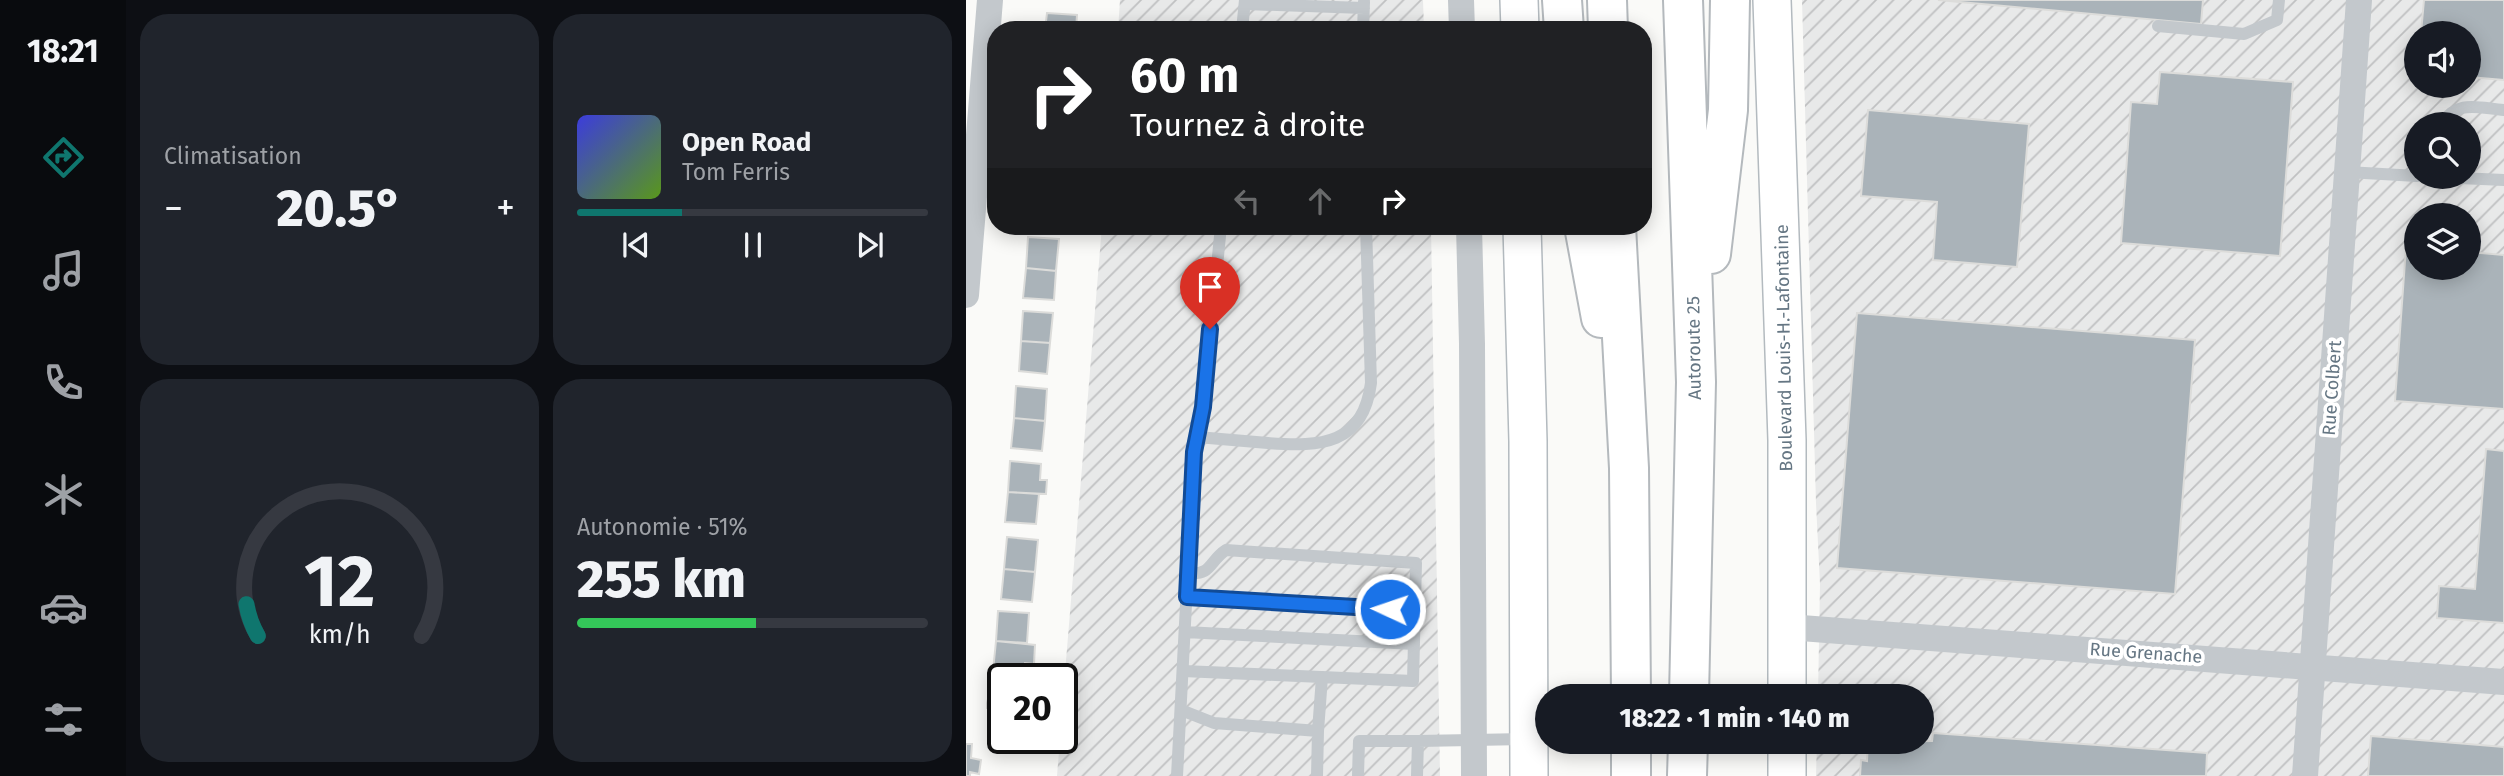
<!DOCTYPE html>
<html lang="fr">
<meta charset="utf-8">
<style>
body{margin:0;font-family:"Fira Sans",sans-serif;background:#20242c;color:#f1f3f6;height:100vh;display:flex;flex-direction:column;font-size:26px;white-space:nowrap}
*{box-sizing:border-box;margin:0}
p{font-size:23px;color:#9ea1a6}
.icon{flex:none;width:38px;height:38px;fill:none;stroke:currentColor;stroke-width:2;stroke-linecap:round;stroke-linejoin:round}
.map{position:relative;flex:1;overflow:hidden}
.drawer{display:flex;flex-direction:column;gap:14px;padding:14px;background:#0d0f14;width:840px}
.drawer>*{flex:none}
.banner{position:absolute;left:21px;top:21px;width:665px;height:214px;border-radius:28px;box-shadow:0 4px 18px #0003;background:#202124;color:#fff;overflow:hidden}
.buttons{position:absolute;left:1438px;top:21px;display:grid;gap:14px}
.buttons a{display:grid;place-items:center;width:77px;height:77px;border-radius:50%;background:#171b24;box-shadow:0 4px 18px #0003;font-size:35px}
.speed{position:absolute;left:21px;top:663px;display:flex;gap:14px;font-size:35px;font-weight:700;text-align:center}
.speed>*{display:grid;place-content:center;width:91px;height:91px;border-radius:50%;background:#171b24;box-shadow:0 4px 18px #0003;line-height:1}
.speed .limit{border:4px solid #111;border-radius:10px;background:#fff;color:#111}
.pin{position:absolute;display:grid;place-items:center;width:60px;height:60px;color:#fff;margin:-72px -30px;border-radius:50% 50% 50% 0;rotate:-45deg;box-shadow:0 0 7px #0007}
.pin .icon{rotate:45deg}
.me{position:absolute;width:77px;margin:-38px;rotate:273deg;stroke-linejoin:round;filter:drop-shadow(0 0 5px #0008)}
.turn{display:flex;align-items:center;gap:24px;height:147px;padding:0 28px;font-size:32px}
.turn .icon{width:91px;height:91px;stroke-width:2.5}
.turn b{display:block;font-size:49px;line-height:60px}
.lanes{display:flex;align-items:center;height:66px;padding:0 28px;background:#0003;justify-content:center;gap:35px;direction:ltr}
.lanes .off{opacity:.35}
.big{font-size:52px;font-weight:800;line-height:1.1}
.drawer .tile{flex:1;display:flex;flex-direction:column;justify-content:center;gap:10px;min-width:0;padding:0 24px;border-radius:28px;background:#20242c}
.drawer .dial{align-items:center;gap:0}
.dial svg{height:182px;overflow:visible;fill:none;stroke:#363941;stroke-width:7;stroke-linecap:round;text-anchor:middle}
.dial text{fill:#f1f3f6;stroke:none}
.song{display:flex;align-items:center;gap:21px}
.cover{width:84px;height:84px;border-radius:10px;background:linear-gradient(135deg,hsl(240 70% 55%),hsl(90 70% 35%))}
.played{height:7px;border-radius:4px;background:linear-gradient(90deg,#0f766e 30%,#363941 30%)}
.keys{display:flex;justify-content:space-around;direction:ltr}
.heat{display:flex;justify-content:space-between;align-items:center;font-size:38px;direction:ltr}
.charge{height:10px;border-radius:5px;background:linear-gradient(90deg,#34c759 51%,#363941 0)}
.drawer .tiles{flex:1;display:grid;gap:14px;grid-template-columns:repeat(2,1fr)}
.trip{position:absolute;left:569px;top:684px;width:399px;height:70px;border-radius:35px;background:#171b24;box-shadow:0 4px 18px #0003;font-weight:800;line-height:70px;text-align:center}
main{display:flex;flex:1;min-height:0}
.dock{display:flex;flex-direction:column;width:126px;justify-content:space-around;align-items:center;background:#090b0e;color:#9ea1a6}
.dock .icon{width:49px;height:49px}
.dock .on{color:#0f766e}
.dock b{font-size:32px;color:#f1f3f6}
.map>svg:first-child{display:block}
</style>
<main>
<nav class="dock">
<b>18:21</b>
<svg class="icon on" aria-label="directions" viewBox="0 0 24 24"><path d="M12 3l9 9-9 9-9-9zM9 14v-3h6M13 9l2 2-2 2"/></svg>
<svg class="icon" aria-label="music" viewBox="0 0 24 24"><path d="M9 18V5l10-2v13"/><circle cx="6" cy="18" r="3"/><circle cx="16" cy="16" r="3"/></svg>
<svg class="icon" aria-label="phone" viewBox="0 0 24 24"><path d="M5 4h4l2 5-3 2q2 4 5 5l2-3 5 2v4C11 20 4 13 5 4z"/></svg>
<svg class="icon" aria-label="climate" viewBox="0 0 24 24"><path d="M12 3v18M4 7l16 10M4 17L20 7"/></svg>
<svg class="icon" aria-label="car" viewBox="0 0 24 24"><path d="M5 17H2v-5l4-1 3-4h7l3 4 3 1v5h-3M9 17h6M6 11h13"/><circle cx="7" cy="17" r="2"/><circle cx="17" cy="17" r="2"/></svg>
<svg class="icon" aria-label="filters" viewBox="0 0 24 24"><path d="M4 7h16M4 17h16"/><circle cx="9" cy="7" r="2"/><circle cx="15" cy="17" r="2"/></svg>
</nav>
<section class="drawer">
<div class="tiles">
<div class="tile"><p>Climatisation</p>
<div class="heat"><a>−</a><b class="big">20.5°</b><a>+</a></div>
</div>
<div class="tile">
<div class="song"><i class="cover"></i><div><b>Open Road</b><p>Tom Ferris</p></div></div>
<div class="played"></div>
<div class="keys"><svg class="icon" aria-label="previous" viewBox="0 0 24 24"><path d="M18 5L8 12l10 7zM5 5v14"/></svg><svg class="icon" aria-label="pause" viewBox="0 0 24 24"><path d="M8 5v14M16 5v14"/></svg><svg class="icon" aria-label="next" viewBox="0 0 24 24"><path d="M6 5l10 7-10 7zM19 5v14"/></svg></div>
</div>
<div class="tile dial"><svg viewBox="0 0 100 80">
<path d="M14 69A42 42 0 1 1 86 69"/>
<path d="M14 69A42 42 0 0 1 9 55" stroke="#0f766e"/>
<text x="50" y="56" font-size="32" font-weight="700">12</text>
<text x="50" y="72" font-size="11">km/h</text>
</svg></div>
<div class="tile"><p>Autonomie · 51%</p><b class="big">255 km</b><div class="charge"></div></div>
</div>
</section>
<div class="map">
<svg width="1538" height="776" viewBox="0 0 1538 776">
<defs>
<pattern id="industrial-furrows" width="10" height="10" patternUnits="userSpaceOnUse" patternTransform="scale(1.75)"><rect width="10" height="10" fill="#e8e9e9"/><path d="M-1 1l2-2M0 10L10 0M9 11l2-2" fill="none" stroke="#c0c1c2"/></pattern>
</defs>
<rect width="100%" height="100%" fill="#fafaf8"/>
<path fill="url(#industrial-furrows)" fill-rule="evenodd" d="M 154,0 L 457,0 L 458,30 L 152,30 Z
M 836,0 L 1538,0 L 1538,776 L 850,776 L 851,742 L 956,742 L 956,696 L 852,696 L 854,584 L 850,503 ZM 1451,33 L 1503,33 L 1503,86 L 1451,86 ZM 1451,124 L 1503,124 L 1503,177 L 1451,177 ZM 1451,215 L 1503,215 L 1503,268 L 1451,268 Z
M 136,226 L 465,226 L 474,776 L 91,776 L 94,739 L 96,738 L 96,709 Z"/>
<path fill="#aab3b9" stroke="#dcdcda" stroke-width="2" d="M 972,0 L 1237,0 L 1235,24 Z
M 1458,0 L 1538,0 L 1538,80 L 1503,77 L 1503,33 L 1455,33 Z
M 81,13 L 111,15 L 110,30 L 79,30 Z
M 1194,72 L 1327,82 L 1314,256 L 1155,243 L 1165,102 L 1191,104 Z
M 902,110 L 1063,124 L 1051,267 L 967,260 L 971,202 L 895,196 Z
M 62,237 L 93,239 L 90,271 L 60,268 Z
M 1440,247 L 1451,248 L 1451,268 L 1503,268 L 1503,252 L 1538,255 L 1538,409 L 1429,401 Z
M 60,268 L 90,271 L 88,300 L 57,298 Z
M 57,311 L 87,313 L 84,343 L 55,341 Z
M 891,313 L 1229,340 L 1209,594 L 871,568 Z
M 55,341 L 84,343 L 81,374 L 53,371 Z
M 50,386 L 81,389 L 79,421 L 48,418 Z
M 48,418 L 79,421 L 76,451 L 45,448 Z
M 1520,449 L 1538,451 L 1538,623 L 1471,618 L 1473,586 L 1509,589 Z
M 44,461 L 75,464 L 74,480 L 81,480 L 80,494 L 42,492 Z
M 42,492 L 73,494 L 70,524 L 39,522 Z
M 41,537 L 72,540 L 69,572 L 38,569 Z
M 38,569 L 69,572 L 66,602 L 35,599 Z
M 32,611 L 63,613 L 61,643 L 30,641 Z
M 30,641 L 69,645 L 68,664 L 59,663 L 58,673 L 27,671 Z
M 26,685 L 37,686 L 37,732 L 22,731 L 24,709 L 21,708 L 21,703 L 22,699 L 25,698 Z
M 967,733 L 1241,753 L 1240,776 L 894,776 L 895,760 L 901,761 L 902,742 L 966,741 Z
M 1405,736 L 1538,747 L 1538,776 L 1402,776 Z
M 0,744 L 6,744 L 5,758 L 15,760 L 13,774 L 4,772 L 4,776 L 0,776 Z"/>
<g fill="none" stroke-linecap="round" stroke-linejoin="round">
<g stroke="#b3babf" stroke-width="40">
<path id="secondary" d="M 553,0 L 554,30
M 806,0 L 821,440 L 821,696
M 556,226 L 562,441 L 563,776
M 821,776 L 821,742"/>
</g>
<g stroke="#b4b9bd" stroke-width="42">
<path id="highway" d="M 596,0 L 598,30
M 641,0 L 642,30
M 717,0 L 730,382 L 723,696
M 618,226 L 635,318
M 650,226 L 663,468 L 665,696
M 745,254 L 762,110 L 764,0
M 665,776 L 665,742
M 721,776 L 722,742"/>
</g>
<path stroke="#c3c8cc" stroke-width="12" d="M 279,4 L 398,8
M 1192,26 L 1278,34 L 1311,20 L 1313,0
M 276,30 L 279,0
M 397,30 L 398,2
M 1475,124 C 1492,99 1512,108 1538,110
M 1381,172 L 1451,176
M 1471,177 L 1538,180
M 231,437 C 255,439 279,441 302,443 C 355,447 397,445 405,383 L 400,226
M 221,597 L 449,610
M 219,632 L 448,644
M 217,671 L 447,681 L 450,563 L 260,550 C 243,561 246,576 222,573
M 215,710 L 248,723 L 352,731 L 356,677
M 211,776 L 228,452 L 237,407 L 255,226
M 351,776 L 352,731
M 392,776 L 393,741 L 452,741
M 451,776 L 452,741 L 560,739"/>
<path stroke="#c3c8cc" stroke-width="26" d="M 495,0 L 496,30
M 503,226 L 506,344 L 508,776
M 0,295 L 24,0
M 822,627 L 1538,682
M 1339,776 L 1393,0"/>
<use href="#secondary" stroke="#fff" stroke-width="37"/>
<use href="#highway" stroke="#fff" stroke-width="38"/>
</g>
<g fill="none" stroke-linecap="round" stroke-linejoin="round">
<g stroke="#114b97" stroke-width="18">
<path id="route" d="M 244,329 L 237,407 L 228,452 L 221,597 L 424,609"/>
</g>
<use href="#route" stroke="#1a73e8" stroke-width="12"/>
</g>
<g text-anchor="middle" stroke-width="7" stroke-linejoin="round" paint-order="stroke">
<g font-size="18" fill="#657683" stroke="#fff">
<text transform="translate(728 348) rotate(-91)" y="6">Autoroute 25</text>
<text transform="translate(818 348) rotate(-91)" y="6">Boulevard Louis-H.-Lafontaine</text>
<text transform="translate(1366 388) rotate(-86)" y="6">Rue Colbert</text>
<text transform="translate(1180 653) rotate(4)" y="6">Rue Grenache</text>
</g>
</g>
</svg>
<div class="buttons">
<a><svg class="icon" aria-label="sound" viewBox="0 0 24 24"><path d="M4 9h4l5-4v14l-5-4H4zM17 9q2 3 0 6"/></svg></a>
<a><svg class="icon" aria-label="search" viewBox="0 0 24 24"><circle cx="10" cy="10" r="6"/><path d="M15 15l6 6"/></svg></a>
<a><svg class="icon" aria-label="layers" viewBox="0 0 24 24"><path d="M12 4l9 5-9 5-9-5zM3 14l9 5 9-5"/></svg></a>
</div>
<div class="speed"><div class="limit">20</div></div>
<div class="pin" style="left:244px;top:329px;background:#d93025"><svg class="icon" aria-label="arrive" viewBox="0 0 24 24"><path d="M6 21V4h12l-3 4 3 4H6"/></svg></div>
<svg class="me" style="left:424px;top:609px" viewBox="-20 -20 40 40"><circle r="17" fill="#1a73e8" stroke="#fff" stroke-width="3"/><path d="M0-11L8 9 0 5-8 9z" fill="#fff"/></svg>
<div class="trip">18:22 · 1 min · 140 m</div>
<div class="banner">
<div class="turn"><svg class="icon" aria-label="right" viewBox="0 0 24 24"><path d="M7 20v-9h11M14 6l5 5-5 5"/></svg><div><b>60 m</b>Tournez à droite</div></div>
<div class="lanes"><svg class="icon off" aria-label="left" viewBox="0 0 24 24"><path d="M17 20v-9H6M10 6l-5 5 5 5"/></svg><svg class="icon off" aria-label="ahead" viewBox="0 0 24 24"><path d="M12 20V5M6 11l6-6 6 6"/></svg><svg class="icon" aria-label="right" viewBox="0 0 24 24"><path d="M7 20v-9h11M14 6l5 5-5 5"/></svg></div>
</div>
</div>
</main>
